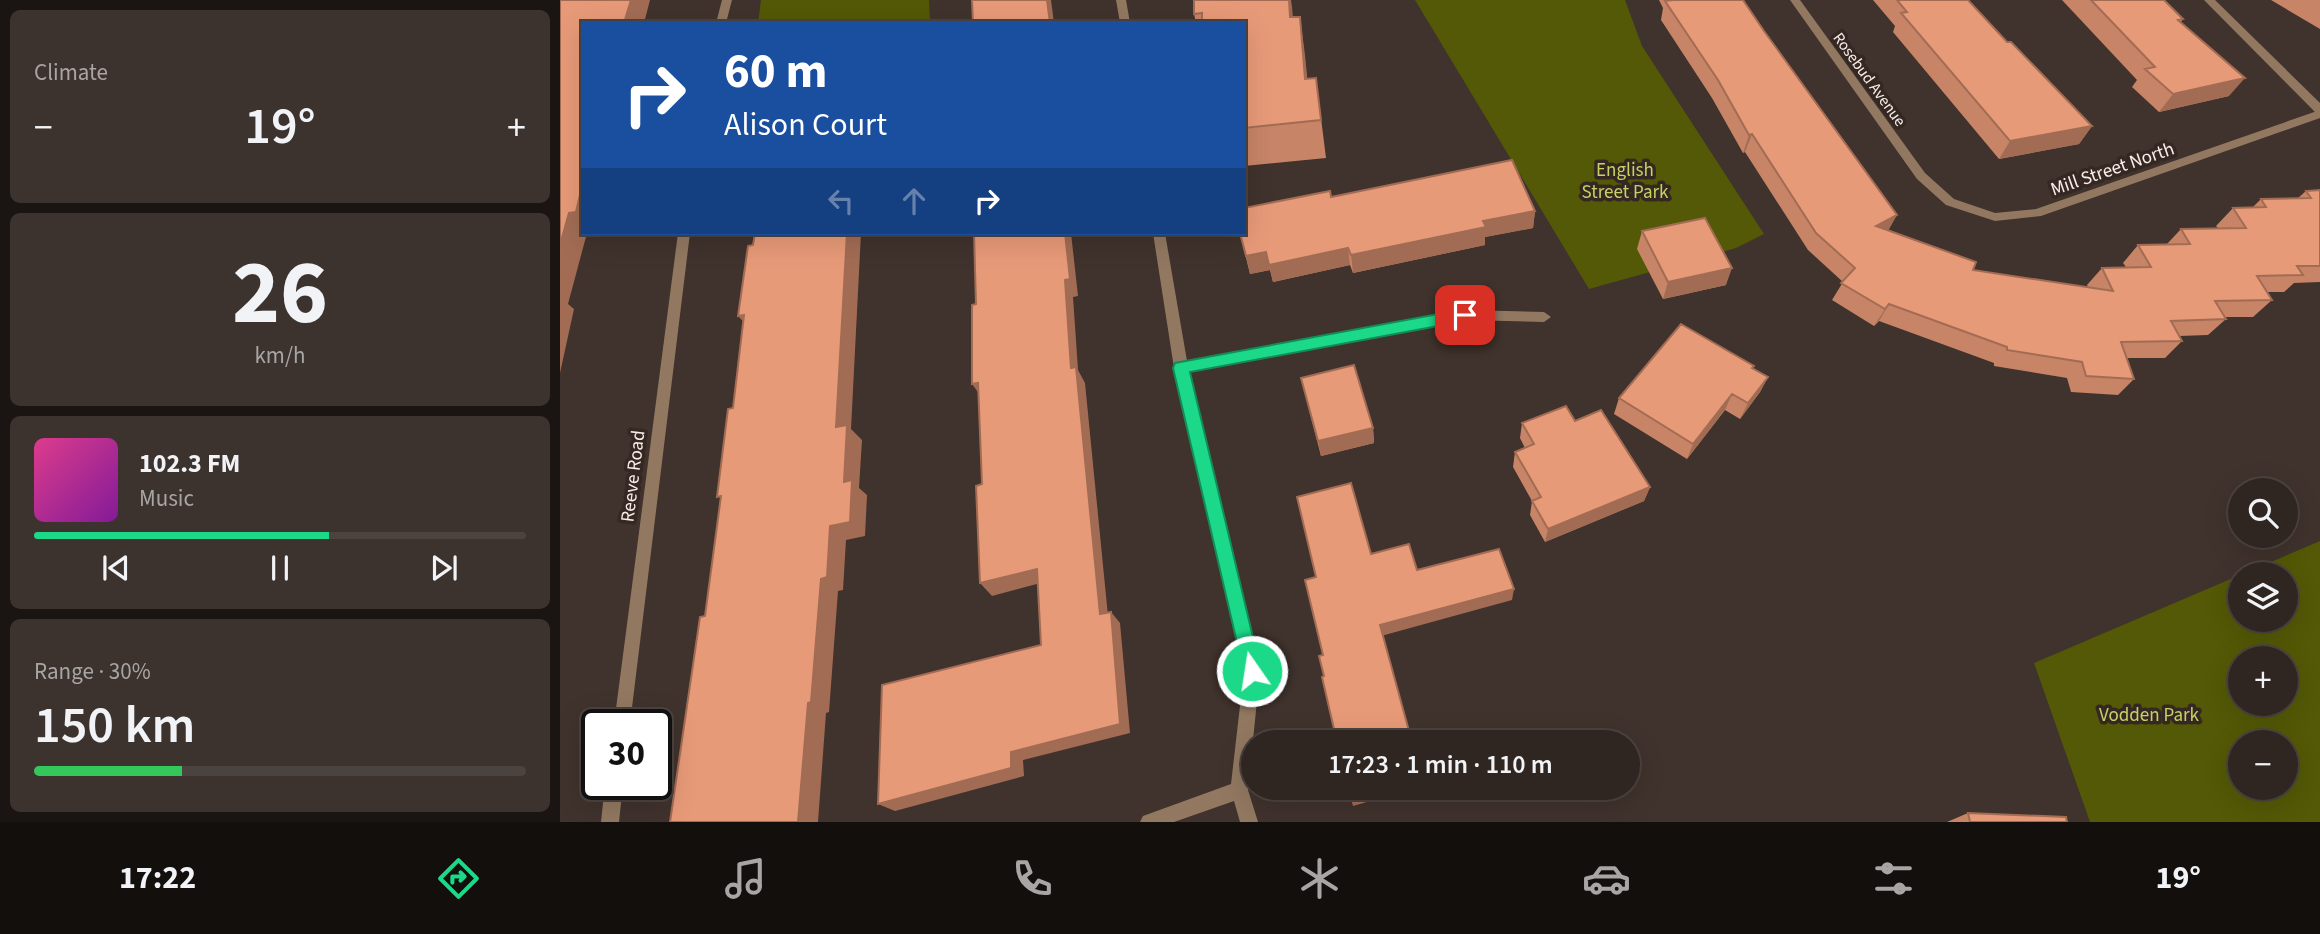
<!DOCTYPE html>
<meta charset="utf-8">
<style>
body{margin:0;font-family:"Source Sans 3",sans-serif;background:#3c322e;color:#f1f3f6;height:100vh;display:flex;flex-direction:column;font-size:26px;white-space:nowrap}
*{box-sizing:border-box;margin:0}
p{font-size:23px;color:#a8a5a5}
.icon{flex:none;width:38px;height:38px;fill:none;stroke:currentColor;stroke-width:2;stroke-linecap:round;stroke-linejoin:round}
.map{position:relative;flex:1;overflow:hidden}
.sheet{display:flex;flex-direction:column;gap:10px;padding:10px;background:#1a1512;width:560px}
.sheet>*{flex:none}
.guide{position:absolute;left:21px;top:21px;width:665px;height:214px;border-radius:0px;box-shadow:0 7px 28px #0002,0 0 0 2px #4b433f;background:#1a4fa0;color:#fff;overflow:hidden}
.controls{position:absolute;left:1668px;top:478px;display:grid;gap:14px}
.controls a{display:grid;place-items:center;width:70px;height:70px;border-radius:50%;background:#302621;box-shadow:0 7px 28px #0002,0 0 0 2px #4b433f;font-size:35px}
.speed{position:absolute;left:21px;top:709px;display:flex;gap:14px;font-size:35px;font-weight:700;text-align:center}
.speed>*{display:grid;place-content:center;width:91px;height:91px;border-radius:50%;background:#302621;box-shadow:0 7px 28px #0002,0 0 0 2px #4b433f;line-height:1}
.speed .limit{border:4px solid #111;border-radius:10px;background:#fff;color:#111}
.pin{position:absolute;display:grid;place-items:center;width:60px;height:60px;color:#fff;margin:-30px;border-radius:14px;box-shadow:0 4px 10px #0006}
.me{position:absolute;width:77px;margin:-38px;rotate:347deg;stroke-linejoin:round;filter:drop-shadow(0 0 5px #0008)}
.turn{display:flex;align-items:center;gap:24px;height:147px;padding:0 28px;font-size:32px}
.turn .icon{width:91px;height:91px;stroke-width:2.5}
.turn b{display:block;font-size:49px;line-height:60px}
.lanes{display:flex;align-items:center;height:66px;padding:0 28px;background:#0003;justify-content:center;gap:35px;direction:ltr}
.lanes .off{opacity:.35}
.big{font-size:52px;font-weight:600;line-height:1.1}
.sheet .card{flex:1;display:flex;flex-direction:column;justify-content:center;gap:10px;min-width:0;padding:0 24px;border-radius:10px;background:#3c322e}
.sheet .dial{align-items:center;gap:0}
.dial b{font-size:91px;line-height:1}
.song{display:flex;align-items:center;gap:21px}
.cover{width:84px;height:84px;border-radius:10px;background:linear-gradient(135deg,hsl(330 70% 55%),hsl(290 70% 35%))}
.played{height:7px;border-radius:4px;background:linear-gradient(90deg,#1bd988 60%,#4b433f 60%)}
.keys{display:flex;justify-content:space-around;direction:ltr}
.heat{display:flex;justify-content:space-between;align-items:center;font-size:38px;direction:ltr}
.charge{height:10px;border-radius:5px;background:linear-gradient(90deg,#34c759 30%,#4b433f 0)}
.trip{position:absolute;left:681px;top:730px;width:399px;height:70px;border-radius:35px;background:#302621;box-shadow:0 7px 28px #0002,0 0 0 2px #4b433f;font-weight:600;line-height:70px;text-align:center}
.dock{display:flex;height:112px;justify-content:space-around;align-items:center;background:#130f0d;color:#a8a5a5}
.dock .icon{width:49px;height:49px}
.dock .on{color:#1bd988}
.dock b{font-size:32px;color:#f1f3f6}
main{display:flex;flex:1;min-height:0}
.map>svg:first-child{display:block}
</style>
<main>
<section class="sheet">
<div class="card"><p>Climate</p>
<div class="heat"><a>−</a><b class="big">19°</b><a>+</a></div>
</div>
<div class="card dial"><b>26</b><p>km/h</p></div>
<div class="card">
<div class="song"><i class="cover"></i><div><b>102.3 FM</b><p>Music</p></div></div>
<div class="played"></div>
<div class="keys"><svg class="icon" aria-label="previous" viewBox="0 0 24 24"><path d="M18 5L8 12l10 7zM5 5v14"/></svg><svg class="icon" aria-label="pause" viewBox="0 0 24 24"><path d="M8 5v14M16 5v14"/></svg><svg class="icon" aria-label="next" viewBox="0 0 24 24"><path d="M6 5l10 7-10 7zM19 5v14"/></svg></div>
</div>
<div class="card"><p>Range · 30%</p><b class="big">150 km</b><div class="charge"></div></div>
</section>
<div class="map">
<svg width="1760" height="822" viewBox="0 0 1760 822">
<rect width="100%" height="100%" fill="#40322c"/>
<path fill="#535906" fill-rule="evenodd" d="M 201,0 L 369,0 L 370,23 L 198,23 Z
M 855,0 L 1065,0 L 1082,46 L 1204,234 L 1176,248 L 1029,289 Z
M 1760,541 L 1760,822 L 1530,822 L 1474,663 L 1680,575 L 1680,620 L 1726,620 L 1726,574 L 1683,574 ZM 1680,658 L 1726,658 L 1726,704 L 1680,704 ZM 1680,742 L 1726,742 L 1726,788 L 1680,788 Z"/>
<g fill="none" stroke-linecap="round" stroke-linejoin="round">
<path fill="#927861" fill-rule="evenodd" d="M 162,0 L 172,0 L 166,23 L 156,23 Z
M 556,0 L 566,0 L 570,23 L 560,23 Z
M 1230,0 L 1240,0 L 1365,173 L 1394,199 L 1435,213 L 1476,209 L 1760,110 L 1760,118 L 1481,216 L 1435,221 L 1386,205 L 1357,179 Z
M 118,233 L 130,233 L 70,724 L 54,724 Z
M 593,233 L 605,233 L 627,361 L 905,310 L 984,312 L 991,317 L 984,322 L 905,320 L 629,372 L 700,671 L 688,790 L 698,822 L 680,822 L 674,801 L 614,822 L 580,822 L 583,816 L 671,784 L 684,671 L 614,368 Z
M 45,784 L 63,784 L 59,822 L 41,822 Z"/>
<path fill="#927861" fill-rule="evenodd" d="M 1644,0 L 1655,0 L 1760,103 L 1760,114 L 1756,113 Z"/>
</g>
<path fill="#c78467" d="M 634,0 L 733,17 L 740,17 L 747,79 L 756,78 L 766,158 L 684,166 L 684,23 L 636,23 L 634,14 Z
M 1099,0 L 1183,0 L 1328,231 L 1413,270 L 1528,287 L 1527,285 L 1542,268 L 1566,267 L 1563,263 L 1578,245 L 1607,244 L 1621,229 L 1658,228 L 1656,226 L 1673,208 L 1693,207 L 1701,199 L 1738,198 L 1746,191 L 1760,190 L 1760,282 L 1734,283 L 1724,292 L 1707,292 L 1712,300 L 1693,317 L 1665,317 L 1666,319 L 1648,335 L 1619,336 L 1622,341 L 1605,358 L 1567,358 L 1574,379 L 1558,395 L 1511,392 L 1507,378 L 1434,366 L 1434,363 L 1319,321 L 1314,326 L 1272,300 L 1283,282 L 1248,250 L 1185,152 L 1183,153 L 1152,98 L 1101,20 L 1103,8 Z
M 1313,0 L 1408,0 L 1447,42 L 1532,126 L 1519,144 L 1439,159 L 1333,32 L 1335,26 Z
M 1502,0 L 1604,0 L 1623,19 L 1621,22 L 1669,96 L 1599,112 L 1572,87 L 1577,80 Z
M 1711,0 L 1760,0 L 1760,29 Z
M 771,197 L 975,211 L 973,228 L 925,237 L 925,245 L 793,273 L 790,265 L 713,282 L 710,270 L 690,274 L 680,233 Z
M 1082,231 L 1166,285 L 1103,299 L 1077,249 Z
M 1192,368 L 1208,377 L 1200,392 L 1180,419 L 1165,410 L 1127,459 L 1054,414 L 1059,398 Z
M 741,378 L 813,428 L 814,443 L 761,456 Z
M 1015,421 L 1090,487 L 1084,501 L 985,542 L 970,515 L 972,501 L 953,467 L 955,452 L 965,448 L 960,438 L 962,423 Z
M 1408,813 L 1507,822 L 1387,822 Z"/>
<path fill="#a26c54" d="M 71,0 L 90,0 L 84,23 L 64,23 Z
M 487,0 L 491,0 L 494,23 L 490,23 Z
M 729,0 L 731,0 L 732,7 L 736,56 Z
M 740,17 L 745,55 L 751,117 L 745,79 Z
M 1685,78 L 1669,96 L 1599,112 L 1613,94 Z
M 1532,126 L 1519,144 L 1439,159 L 1450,141 Z
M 1192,134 L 1185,152 L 1183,153 L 1189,135 Z
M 23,182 L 23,233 L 27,233 L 8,304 L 14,309 L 0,373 L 0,245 L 9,213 Z
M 975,211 L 973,228 L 925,237 L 925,245 L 793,273 L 791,255 L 923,221 Z
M 1337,215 L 1327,233 L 1316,226 Z
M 287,233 L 301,233 L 291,429 L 302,440 L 299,488 L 307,495 L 305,536 L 286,540 L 283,590 L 278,591 L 269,712 L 266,713 L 258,822 L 238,822 L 248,703 L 261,579 L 270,526 L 284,482 L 276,427 Z
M 505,233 L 511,233 L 518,296 L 513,297 L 518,370 L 525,383 L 549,626 L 540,614 L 511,368 L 505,280 Z
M 788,248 L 790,265 L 713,282 L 709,265 Z
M 706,252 L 710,270 L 690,274 L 686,256 Z
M 1172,268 L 1166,285 L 1103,299 L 1108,282 Z
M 1329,304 L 1319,321 L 1314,326 L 1325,309 Z
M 184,315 L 194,333 L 178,316 Z
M 1208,377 L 1200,392 L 1180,419 L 1188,403 Z
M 418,383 L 423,399 L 412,384 Z
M 1172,394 L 1165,410 L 1127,459 L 1133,444 Z
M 813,428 L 814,443 L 761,456 L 758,441 Z
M 1090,487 L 1084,501 L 985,542 L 988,529 Z
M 477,569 L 488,581 L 432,596 L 420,583 Z
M 954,589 L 952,600 L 821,636 L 820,625 Z
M 551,612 L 560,623 L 570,733 L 463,760 L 464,776 L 335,811 L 318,804 L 451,752 Z
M 830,788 L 855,788 L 793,806 L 791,799 Z"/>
<path fill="#e79a78" stroke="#a26c54" stroke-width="2" d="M 0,0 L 71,0 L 64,23 L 23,23 L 23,182 L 16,212 L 9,213 L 0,245 Z
M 412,0 L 487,0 L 490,23 L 413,23 Z
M 634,0 L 729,0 L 730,17 L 740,17 L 745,79 L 756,78 L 761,120 L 684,128 L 684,23 L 642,23 L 642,13 L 634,14 Z
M 1113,0 L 1183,0 L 1204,31 L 1337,215 L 1316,226 L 1416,262 L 1413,270 L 1553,291 L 1542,268 L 1591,267 L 1578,245 L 1630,244 L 1621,229 L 1686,228 L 1673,208 L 1706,207 L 1701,199 L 1751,198 L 1746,191 L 1760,190 L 1760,266 L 1737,266 L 1743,275 L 1697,276 L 1712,300 L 1655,301 L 1666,319 L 1611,321 L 1622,341 L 1561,342 L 1574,379 L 1526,376 L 1522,362 L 1447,350 L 1447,347 L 1329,304 L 1325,309 L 1281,283 L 1295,268 L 1256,233 L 1192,134 L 1189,135 L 1158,80 L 1105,1 Z
M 1337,0 L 1408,0 L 1447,42 L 1451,42 L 1532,126 L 1450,141 L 1341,13 L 1347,12 Z
M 1531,0 L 1604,0 L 1623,19 L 1618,20 L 1685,78 L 1613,94 L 1585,69 L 1595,67 Z
M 952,160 L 975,211 L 923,221 L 926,227 L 791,255 L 788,248 L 709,265 L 706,252 L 686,256 L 680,233 L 684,233 L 684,208 L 770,191 L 771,197 Z
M 1145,218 L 1172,268 L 1108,282 L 1082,231 Z
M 195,233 L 287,233 L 276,427 L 287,425 L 284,482 L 292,480 L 290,522 L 270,526 L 267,577 L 261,579 L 251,702 L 248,703 L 238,822 L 110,822 L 140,617 L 145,616 L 161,496 L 157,497 L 168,409 L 173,408 L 184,315 L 178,316 L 188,246 L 193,245 Z
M 414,233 L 505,233 L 510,279 L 505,280 L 511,368 L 516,367 L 540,614 L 551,612 L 560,724 L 451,752 L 451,768 L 318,804 L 322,685 L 481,645 L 477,569 L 420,583 L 416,486 L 422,484 L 418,383 L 412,384 L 412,305 L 416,304 Z
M 1121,324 L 1194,366 L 1192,368 L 1208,377 L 1188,403 L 1172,394 L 1133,444 L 1059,398 Z
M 794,365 L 813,428 L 758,441 L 741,378 Z
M 1006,406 L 1015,421 L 1041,410 L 1090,487 L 988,529 L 972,501 L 981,497 L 955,452 L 974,444 L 962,423 Z
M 791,483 L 811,554 L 849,544 L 857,570 L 939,549 L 954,589 L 820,625 L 852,742 L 777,742 L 762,677 L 764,676 L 759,656 L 763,655 L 745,580 L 756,577 L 737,497 Z
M 788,788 L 830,788 L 791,799 Z
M 1408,813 L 1506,817 L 1507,822 L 1410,822 Z"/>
<path fill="#1bd988" stroke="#128d58" stroke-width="2" d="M 905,309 L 913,315 L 905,321 L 630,372 L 701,671 L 699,677 L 692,680 L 685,677 L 613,368 L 615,363 Z"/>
<g text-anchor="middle" stroke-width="7" stroke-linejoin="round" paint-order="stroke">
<g font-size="16" fill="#f7ede9" stroke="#352822">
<text transform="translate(1310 79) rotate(54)" y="6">Rosebud Avenue</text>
</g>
<g font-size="19" fill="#f7ede9" stroke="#352822">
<text transform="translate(1552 168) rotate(-19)" y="7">Mill Street North</text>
<text transform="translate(72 476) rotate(-83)" y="7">Reeve Road</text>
</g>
<g font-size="19" fill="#c7d165" stroke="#352822">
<text x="1065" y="176">English<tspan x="1065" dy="22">Street Park</tspan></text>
<text x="1589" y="721">Vodden Park</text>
</g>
</g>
</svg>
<div class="controls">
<a><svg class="icon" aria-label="search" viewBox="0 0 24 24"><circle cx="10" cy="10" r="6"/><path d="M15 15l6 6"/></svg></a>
<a><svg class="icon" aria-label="layers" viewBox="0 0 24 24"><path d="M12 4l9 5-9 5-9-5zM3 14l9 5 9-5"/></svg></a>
<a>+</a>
<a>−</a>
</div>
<div class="speed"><div class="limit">30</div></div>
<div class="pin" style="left:905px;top:315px;background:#d93025"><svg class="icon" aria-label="arrive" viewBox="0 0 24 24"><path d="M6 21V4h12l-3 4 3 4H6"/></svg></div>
<svg class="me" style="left:692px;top:671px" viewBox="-20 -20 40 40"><circle r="17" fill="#1bd988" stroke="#fff" stroke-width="3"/><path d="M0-11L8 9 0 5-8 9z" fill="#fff"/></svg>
<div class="trip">17:23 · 1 min · 110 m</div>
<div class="guide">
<div class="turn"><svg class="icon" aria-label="right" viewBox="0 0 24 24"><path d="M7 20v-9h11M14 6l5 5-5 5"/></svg><div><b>60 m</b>Alison Court</div></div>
<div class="lanes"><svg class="icon off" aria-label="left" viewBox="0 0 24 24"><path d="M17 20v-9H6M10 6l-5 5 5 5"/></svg><svg class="icon off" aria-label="ahead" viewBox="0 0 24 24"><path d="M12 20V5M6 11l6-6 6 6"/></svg><svg class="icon" aria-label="right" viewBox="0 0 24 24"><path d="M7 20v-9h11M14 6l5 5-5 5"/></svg></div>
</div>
</div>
</main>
<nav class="dock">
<b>17:22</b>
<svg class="icon on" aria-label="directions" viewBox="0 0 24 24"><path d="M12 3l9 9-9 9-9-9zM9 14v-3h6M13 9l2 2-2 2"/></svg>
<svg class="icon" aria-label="music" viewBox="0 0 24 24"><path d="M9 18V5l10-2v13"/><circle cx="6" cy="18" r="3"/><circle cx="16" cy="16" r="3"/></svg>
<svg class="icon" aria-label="phone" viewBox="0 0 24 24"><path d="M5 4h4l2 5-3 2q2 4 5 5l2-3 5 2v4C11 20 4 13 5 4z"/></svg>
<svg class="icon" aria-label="climate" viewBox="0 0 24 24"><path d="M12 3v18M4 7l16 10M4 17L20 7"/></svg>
<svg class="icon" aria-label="car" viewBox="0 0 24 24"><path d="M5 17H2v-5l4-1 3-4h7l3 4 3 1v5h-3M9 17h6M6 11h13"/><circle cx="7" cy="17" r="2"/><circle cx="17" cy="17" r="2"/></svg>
<svg class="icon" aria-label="filters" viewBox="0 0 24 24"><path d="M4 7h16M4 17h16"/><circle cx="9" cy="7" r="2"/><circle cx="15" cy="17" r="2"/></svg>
<b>19°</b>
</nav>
